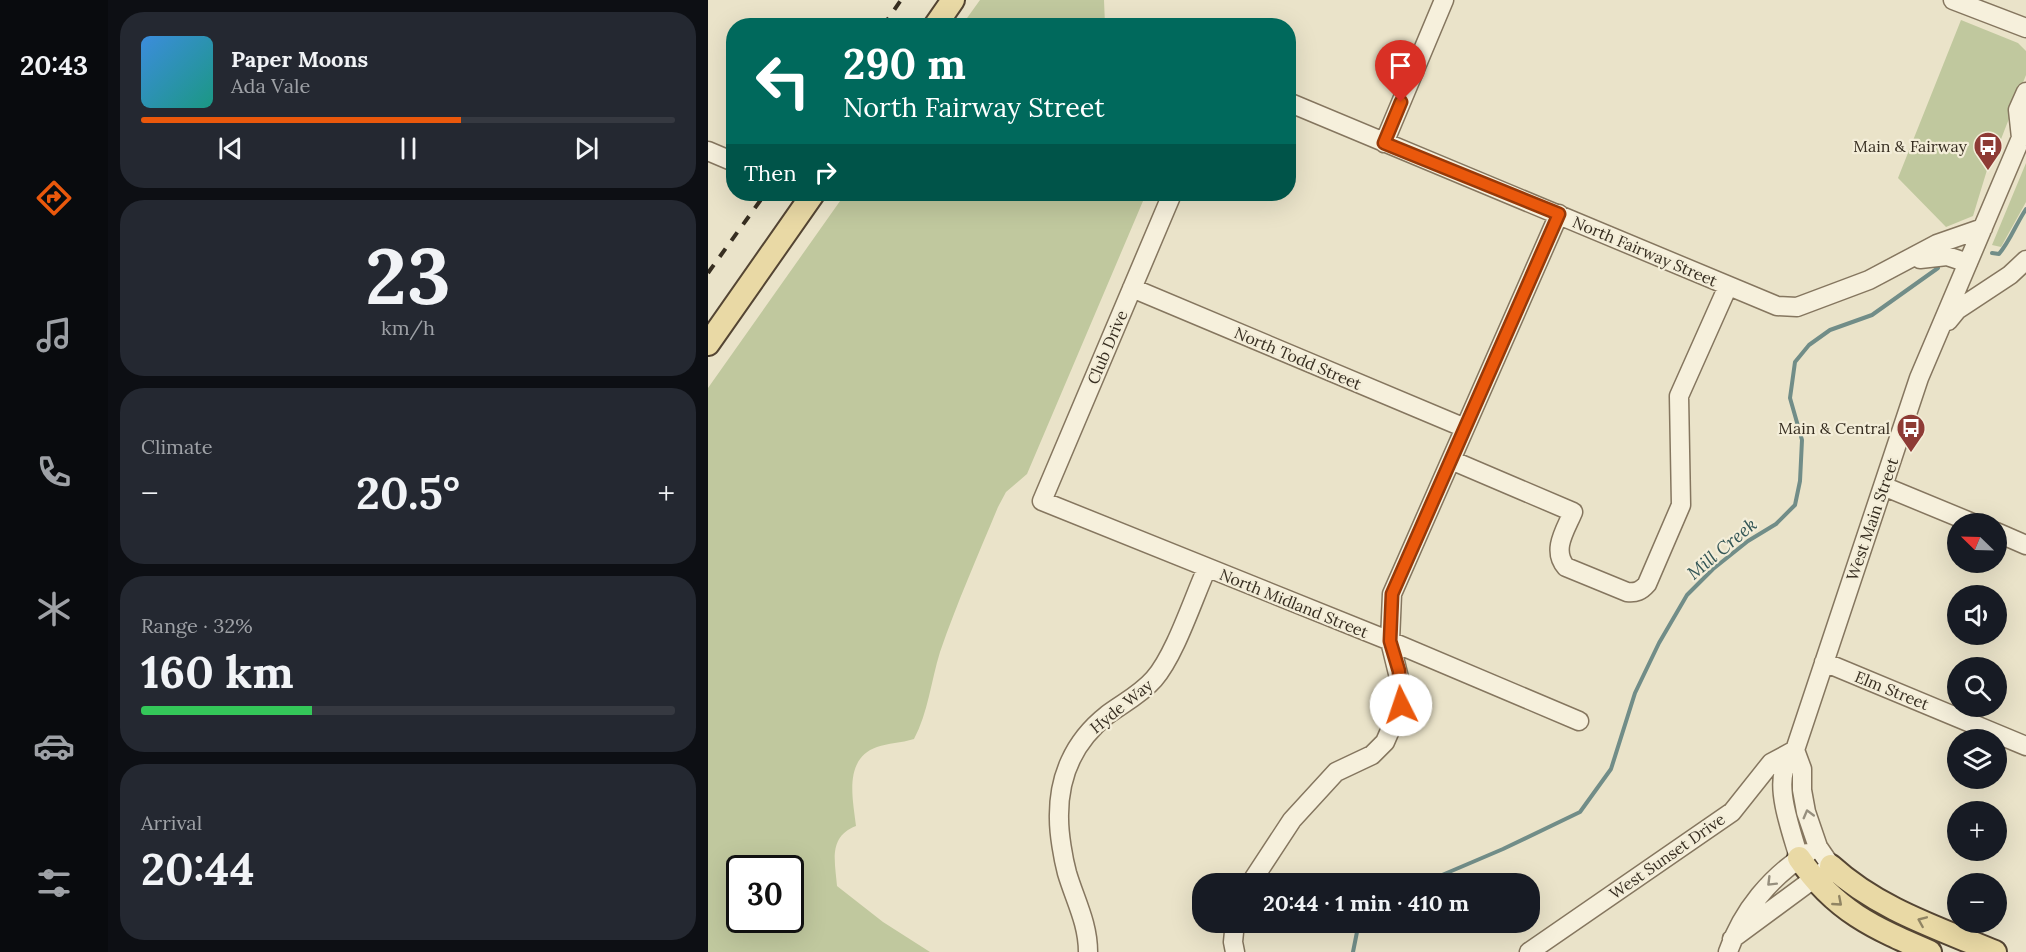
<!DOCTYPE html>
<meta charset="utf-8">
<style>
body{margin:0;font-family:Lora,serif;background:#242831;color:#f1f3f6;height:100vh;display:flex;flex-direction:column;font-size:22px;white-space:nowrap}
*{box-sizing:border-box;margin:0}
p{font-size:20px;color:#9ea1a6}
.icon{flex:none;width:33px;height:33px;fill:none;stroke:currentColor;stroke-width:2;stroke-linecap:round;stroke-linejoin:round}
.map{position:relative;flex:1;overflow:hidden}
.sheet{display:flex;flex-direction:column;gap:12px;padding:12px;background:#0d0f14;width:600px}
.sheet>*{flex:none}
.hud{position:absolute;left:18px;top:18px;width:570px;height:183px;border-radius:24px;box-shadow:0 6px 24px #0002;background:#00695c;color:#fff;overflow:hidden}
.needle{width:39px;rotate:293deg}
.tools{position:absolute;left:1239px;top:513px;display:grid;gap:12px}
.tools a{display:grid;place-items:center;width:60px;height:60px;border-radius:50%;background:#171b24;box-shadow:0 6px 24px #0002;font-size:30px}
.speed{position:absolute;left:18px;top:855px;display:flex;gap:12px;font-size:30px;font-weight:700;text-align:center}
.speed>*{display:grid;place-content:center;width:78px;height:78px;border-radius:50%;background:#171b24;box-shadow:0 6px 24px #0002;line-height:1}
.speed .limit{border:3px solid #111;border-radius:9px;background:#fff;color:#111}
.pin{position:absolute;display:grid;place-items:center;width:51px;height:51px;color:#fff;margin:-62px -26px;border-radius:50% 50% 50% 0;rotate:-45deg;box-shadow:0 0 6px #0007}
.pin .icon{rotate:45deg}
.me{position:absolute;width:66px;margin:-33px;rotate:356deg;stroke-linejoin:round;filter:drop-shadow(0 0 4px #0008)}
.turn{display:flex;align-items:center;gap:21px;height:126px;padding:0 18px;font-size:27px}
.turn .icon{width:78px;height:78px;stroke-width:2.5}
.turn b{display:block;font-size:42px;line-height:51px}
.then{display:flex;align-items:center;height:57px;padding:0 18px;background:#0003;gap:12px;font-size:22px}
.big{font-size:45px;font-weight:700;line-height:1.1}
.sheet .card{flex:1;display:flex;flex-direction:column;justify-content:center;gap:9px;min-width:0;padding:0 21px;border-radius:24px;background:#242831}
.sheet .dial{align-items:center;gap:0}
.dial b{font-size:78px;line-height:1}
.song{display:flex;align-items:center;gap:18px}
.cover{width:72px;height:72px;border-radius:9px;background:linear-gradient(135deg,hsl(210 70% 55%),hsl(170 70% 35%))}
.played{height:6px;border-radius:3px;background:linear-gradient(90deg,#ea580c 60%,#363941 60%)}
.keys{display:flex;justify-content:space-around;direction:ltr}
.heat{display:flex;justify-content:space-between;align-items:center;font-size:33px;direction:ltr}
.charge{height:9px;border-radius:4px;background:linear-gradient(90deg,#34c759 32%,#363941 0)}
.trip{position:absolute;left:484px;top:873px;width:348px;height:60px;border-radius:24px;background:#171b24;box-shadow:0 6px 24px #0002;font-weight:700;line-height:60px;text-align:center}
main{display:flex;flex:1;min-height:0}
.tab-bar{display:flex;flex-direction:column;width:108px;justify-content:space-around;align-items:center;background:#090b0e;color:#9ea1a6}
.tab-bar .icon{width:42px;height:42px}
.tab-bar .current{color:#ea580c}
.tab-bar b{font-size:27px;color:#f1f3f6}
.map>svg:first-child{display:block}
</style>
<main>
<nav class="tab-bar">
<b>20:43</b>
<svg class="icon current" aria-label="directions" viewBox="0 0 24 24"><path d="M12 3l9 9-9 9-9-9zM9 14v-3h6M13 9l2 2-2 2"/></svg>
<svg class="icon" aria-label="music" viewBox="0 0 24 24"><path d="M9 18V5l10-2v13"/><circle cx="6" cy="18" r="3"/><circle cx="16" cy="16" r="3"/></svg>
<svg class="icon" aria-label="phone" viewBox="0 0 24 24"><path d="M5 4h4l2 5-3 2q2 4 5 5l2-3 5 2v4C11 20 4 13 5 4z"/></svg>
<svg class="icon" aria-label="climate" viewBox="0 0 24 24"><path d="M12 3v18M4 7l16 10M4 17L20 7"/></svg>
<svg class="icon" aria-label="car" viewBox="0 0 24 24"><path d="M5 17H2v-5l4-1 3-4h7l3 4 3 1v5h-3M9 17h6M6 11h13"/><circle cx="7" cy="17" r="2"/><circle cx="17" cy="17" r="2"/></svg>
<svg class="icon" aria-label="filters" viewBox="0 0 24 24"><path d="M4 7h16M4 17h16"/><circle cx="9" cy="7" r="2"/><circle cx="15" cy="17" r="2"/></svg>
</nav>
<section class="sheet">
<div class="card">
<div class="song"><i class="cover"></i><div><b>Paper Moons</b><p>Ada Vale</p></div></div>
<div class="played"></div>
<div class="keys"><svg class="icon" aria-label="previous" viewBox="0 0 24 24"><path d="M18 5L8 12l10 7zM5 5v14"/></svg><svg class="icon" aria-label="pause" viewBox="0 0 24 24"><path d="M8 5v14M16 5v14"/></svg><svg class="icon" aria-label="next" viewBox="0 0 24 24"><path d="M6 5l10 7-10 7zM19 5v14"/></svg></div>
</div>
<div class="card dial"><b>23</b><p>km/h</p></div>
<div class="card"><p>Climate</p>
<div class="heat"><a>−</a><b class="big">20.5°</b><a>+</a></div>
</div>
<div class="card"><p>Range · 32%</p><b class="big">160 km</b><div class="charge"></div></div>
<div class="card"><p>Arrival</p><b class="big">20:44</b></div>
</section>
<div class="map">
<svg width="1318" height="952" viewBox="0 0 1318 952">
<rect width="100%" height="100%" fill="#eae3c9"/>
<path fill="#c0c89e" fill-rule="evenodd" d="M 272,0 L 396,0 L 397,25 L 254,25 Z
M 1253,20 L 1310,43 L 1318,51 L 1318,75 L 1281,170 L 1279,170 L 1265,216 L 1238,227 L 1190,178 Z
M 1318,163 L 1318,202 L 1293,247 L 1284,245 Z
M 137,194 L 438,194 L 319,474 L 298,492 L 290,507 C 270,555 249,603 232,652 C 223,681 220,713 206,739 C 193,743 180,743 169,747 C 135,759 145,799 148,826 C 120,837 127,861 129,886 L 175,922 L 222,952 L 0,952 L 0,388 ZM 32,868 L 82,868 L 82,920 L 32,920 Z"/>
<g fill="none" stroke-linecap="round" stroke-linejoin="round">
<path stroke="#718d88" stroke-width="4" d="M 1284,253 L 1291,254 C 1302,241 1308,224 1318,209
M 713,884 L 795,849 L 872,812 L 903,769 L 927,693 L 951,643 L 979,595 L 1005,569 L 1040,541 L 1068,524 L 1087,505 L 1092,481 L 1094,440 L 1082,398 L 1087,362 L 1101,345 L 1122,330 L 1164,315 L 1230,268
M 645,952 L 649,932 L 661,922"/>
<g stroke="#85765f" stroke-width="21">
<path id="minor" d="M 1245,0 L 1318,28
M 580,102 L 1069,306 L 1089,307 L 1161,280 L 1229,244 L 1275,228
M 1313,138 L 1310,110 L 1318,92
M 676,143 L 736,0
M 0,151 L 26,162
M 464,194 L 334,501 L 682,641 L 871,721
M 1212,259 L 1239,256 L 1260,263
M 424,288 L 757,428
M 1240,321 L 1249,310 L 1302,275 L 1318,260
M 743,460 L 865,512 C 858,529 843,550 858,567 L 919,592 C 928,593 933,591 939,584 L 973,505 L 971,396 L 1020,286
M 1175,486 L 1267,524
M 1288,532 L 1318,545
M 1116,662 L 1318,746
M 1091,858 C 1085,836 1069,794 1076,771 C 1078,764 1084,757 1087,750 L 1211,378 L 1318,126
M 542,884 L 584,820 L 628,772 L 664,755 L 677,742 L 693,705 L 693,686 L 682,641 L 684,594 L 851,214
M 1024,939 L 1123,866 L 1110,847 L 1098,812 L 1094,790 L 1094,769 L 1087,750
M 380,952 C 380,923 367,900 359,873 C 355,858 351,834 351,819 C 350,777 366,741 399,715 C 415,703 432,695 446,679 C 467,655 485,599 499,568
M 527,952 L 525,942 L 527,922
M 821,952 L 1024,812 L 1063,763 L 1087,750
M 1020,952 C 1034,911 1063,876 1100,853"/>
</g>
<g stroke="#544533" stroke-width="26">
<path id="major" d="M 227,26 L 245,0
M 0,344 L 105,194
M 1091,858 C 1127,911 1166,928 1222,952
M 1123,866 C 1170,909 1230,928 1287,952"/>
</g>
<use href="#minor" stroke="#f6f0dc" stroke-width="18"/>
<use href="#major" stroke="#e9d9a5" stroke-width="22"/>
<path stroke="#372e21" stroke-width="4" stroke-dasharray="10 10" stroke-linecap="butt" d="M 175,26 L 193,0
M 0,273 L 57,194"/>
</g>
<defs><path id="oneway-chevron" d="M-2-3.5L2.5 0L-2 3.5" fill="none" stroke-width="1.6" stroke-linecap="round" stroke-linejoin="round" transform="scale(1.5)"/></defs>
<g stroke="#968f7e">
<use href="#oneway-chevron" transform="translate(1100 814) rotate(-105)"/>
<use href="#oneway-chevron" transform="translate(1063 882) rotate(135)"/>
</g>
<g stroke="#908463">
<use href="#oneway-chevron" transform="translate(1130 902) rotate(41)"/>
<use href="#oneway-chevron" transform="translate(1214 921) rotate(-157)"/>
</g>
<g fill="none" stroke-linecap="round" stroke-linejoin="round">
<g stroke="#983908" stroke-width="15">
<path id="route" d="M 693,102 L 676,143 L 851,214 L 684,594 L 682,641 L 691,671 L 693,705"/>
</g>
<use href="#route" stroke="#ea580c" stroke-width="10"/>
</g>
<defs>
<g id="bus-pin" transform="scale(1.5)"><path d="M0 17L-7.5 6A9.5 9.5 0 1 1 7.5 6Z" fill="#8e3b35" stroke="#f3edd8"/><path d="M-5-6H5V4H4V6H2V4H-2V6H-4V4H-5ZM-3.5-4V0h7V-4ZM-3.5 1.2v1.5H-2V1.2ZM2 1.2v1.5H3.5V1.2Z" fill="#fff"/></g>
</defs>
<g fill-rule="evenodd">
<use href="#bus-pin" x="1280" y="146"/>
<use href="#bus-pin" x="1203" y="428"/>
</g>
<g text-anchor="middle" stroke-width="4.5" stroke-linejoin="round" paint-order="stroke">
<g font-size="16" fill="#372e21" stroke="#f3edd8" text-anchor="end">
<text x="1259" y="152">Main &amp; Fairway</text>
<text x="1182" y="434">Main &amp; Central</text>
</g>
<g font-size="16" fill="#372e21" stroke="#f3edd8">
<text transform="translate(937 251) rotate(23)" y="6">North Fairway Street</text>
<text transform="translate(399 347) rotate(-67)" y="6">Club Drive</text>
<text transform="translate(590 358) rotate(23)" y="6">North Todd Street</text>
<text transform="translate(1164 519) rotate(-71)" y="6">West Main Street</text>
<text transform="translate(586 603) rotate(22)" y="6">North Midland Street</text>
<text transform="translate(1184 690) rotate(22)" y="6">Elm Street</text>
<text transform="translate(413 706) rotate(-39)" y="6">Hyde Way</text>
<text transform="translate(959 856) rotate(-35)" y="6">West Sunset Drive</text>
</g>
<g font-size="18" font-style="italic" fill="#325555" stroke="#f3edd8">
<text transform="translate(1014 549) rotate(-40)" y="6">Mill Creek</text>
</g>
</g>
</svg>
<div class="tools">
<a><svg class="needle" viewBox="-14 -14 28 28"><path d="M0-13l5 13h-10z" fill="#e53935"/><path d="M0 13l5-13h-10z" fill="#9ea1a6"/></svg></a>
<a><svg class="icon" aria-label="sound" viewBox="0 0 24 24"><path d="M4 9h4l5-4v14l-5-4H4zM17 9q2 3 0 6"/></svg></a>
<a><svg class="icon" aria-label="search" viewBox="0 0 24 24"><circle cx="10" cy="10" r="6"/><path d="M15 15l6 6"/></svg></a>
<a><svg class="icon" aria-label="layers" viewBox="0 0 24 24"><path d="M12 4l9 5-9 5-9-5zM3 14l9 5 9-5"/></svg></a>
<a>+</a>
<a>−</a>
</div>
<div class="speed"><div class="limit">30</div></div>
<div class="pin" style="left:693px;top:102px;background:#d93025"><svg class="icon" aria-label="arrive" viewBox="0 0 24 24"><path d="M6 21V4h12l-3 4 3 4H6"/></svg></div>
<svg class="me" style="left:693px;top:705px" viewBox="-20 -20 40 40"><circle r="19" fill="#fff"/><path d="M0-13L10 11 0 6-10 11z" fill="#ea580c"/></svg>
<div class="trip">20:44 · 1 min · 410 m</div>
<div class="hud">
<div class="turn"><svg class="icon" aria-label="left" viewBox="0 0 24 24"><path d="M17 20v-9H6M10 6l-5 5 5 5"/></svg><div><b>290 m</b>North Fairway Street</div></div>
<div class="then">Then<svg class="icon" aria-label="right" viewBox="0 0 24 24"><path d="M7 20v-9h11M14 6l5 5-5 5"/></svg></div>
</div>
</div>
</main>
